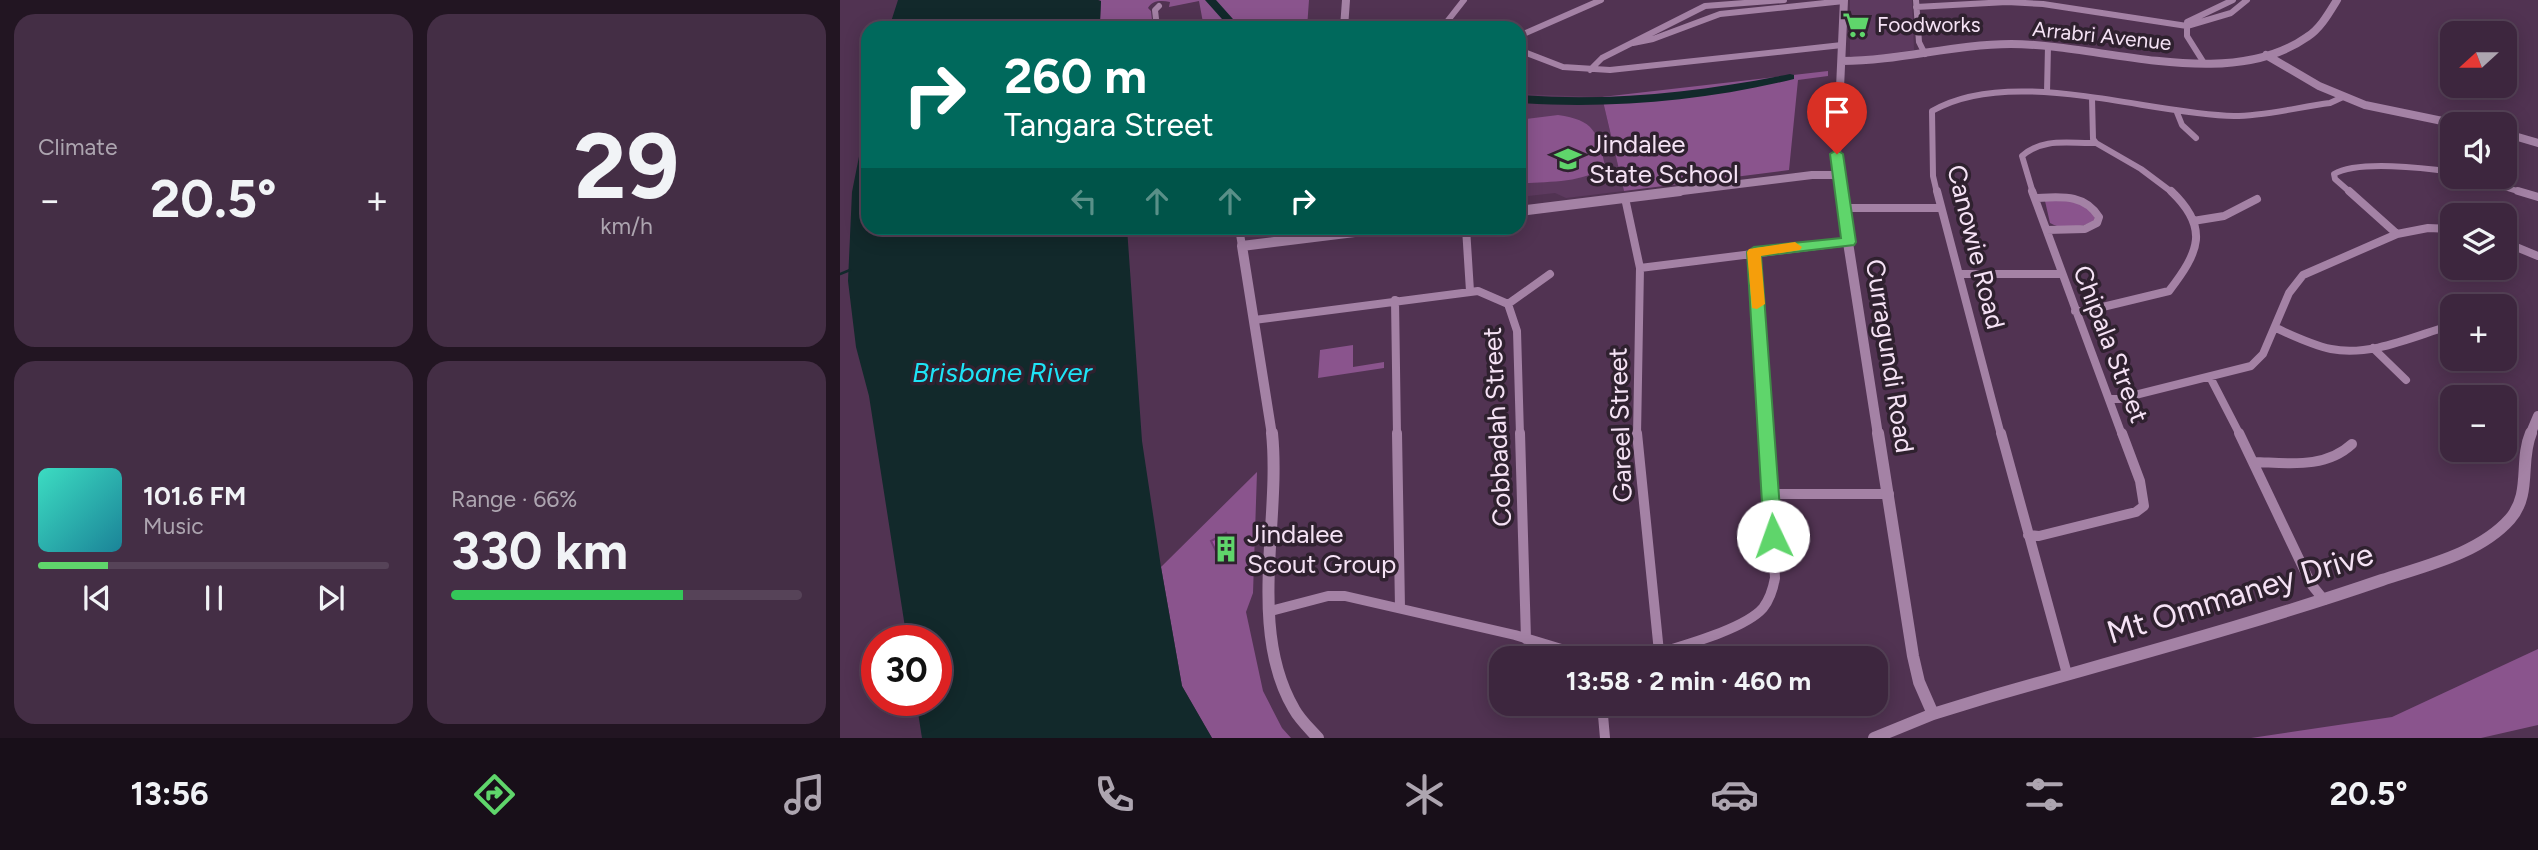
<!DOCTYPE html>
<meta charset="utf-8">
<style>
body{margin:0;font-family:Figtree,sans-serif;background:#442e45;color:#f1f3f6;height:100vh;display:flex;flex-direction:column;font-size:26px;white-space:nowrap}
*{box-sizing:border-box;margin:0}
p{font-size:23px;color:#ada5b0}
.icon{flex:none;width:38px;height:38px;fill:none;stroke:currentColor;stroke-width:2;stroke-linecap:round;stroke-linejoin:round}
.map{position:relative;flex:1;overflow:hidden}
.details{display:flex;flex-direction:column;gap:14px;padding:14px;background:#221522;width:840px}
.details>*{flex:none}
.banner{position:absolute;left:21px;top:21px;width:665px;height:214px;border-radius:21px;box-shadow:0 4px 18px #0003,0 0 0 2px #564358;background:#00695c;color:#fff;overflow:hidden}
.needle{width:46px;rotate:249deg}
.buttons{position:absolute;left:1600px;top:21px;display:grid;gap:14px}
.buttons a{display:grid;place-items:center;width:77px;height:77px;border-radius:14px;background:#3d263e;box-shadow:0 4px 18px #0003,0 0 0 2px #564358;font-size:35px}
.speed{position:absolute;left:21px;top:625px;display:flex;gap:14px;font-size:35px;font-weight:700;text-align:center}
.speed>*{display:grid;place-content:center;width:91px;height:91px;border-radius:50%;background:#3d263e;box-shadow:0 4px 18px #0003,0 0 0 2px #564358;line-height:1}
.speed .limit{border:10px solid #d22;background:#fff;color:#111}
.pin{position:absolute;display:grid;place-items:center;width:60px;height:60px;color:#fff;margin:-72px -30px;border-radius:50% 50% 50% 0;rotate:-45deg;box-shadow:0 0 7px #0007}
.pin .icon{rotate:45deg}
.me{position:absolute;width:77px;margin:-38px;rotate:357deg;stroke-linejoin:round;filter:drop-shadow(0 0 5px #0008)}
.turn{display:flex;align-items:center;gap:24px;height:147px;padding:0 28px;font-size:32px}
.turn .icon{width:91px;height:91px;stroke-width:2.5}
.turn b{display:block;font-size:49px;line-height:60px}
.lanes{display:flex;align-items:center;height:66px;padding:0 28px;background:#0003;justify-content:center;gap:35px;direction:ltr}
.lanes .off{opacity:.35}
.big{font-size:52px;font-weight:700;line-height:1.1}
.details .widget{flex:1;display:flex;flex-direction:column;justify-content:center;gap:10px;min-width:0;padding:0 24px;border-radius:21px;background:#442e45}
.details .dial{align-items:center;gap:0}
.dial b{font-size:91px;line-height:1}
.song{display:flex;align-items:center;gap:21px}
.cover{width:84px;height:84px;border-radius:10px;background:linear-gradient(135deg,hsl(170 70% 55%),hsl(190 70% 35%))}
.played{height:7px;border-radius:4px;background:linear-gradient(90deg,#5fd56b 20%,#564358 20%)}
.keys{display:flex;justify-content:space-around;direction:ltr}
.heat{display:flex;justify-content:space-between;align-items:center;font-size:38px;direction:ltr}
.charge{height:10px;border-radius:5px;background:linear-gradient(90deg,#34c759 66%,#564358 0)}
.details .tiles{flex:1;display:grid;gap:14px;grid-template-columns:repeat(2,1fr)}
.trip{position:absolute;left:649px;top:646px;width:399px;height:70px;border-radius:21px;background:#3d263e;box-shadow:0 4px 18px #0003,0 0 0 2px #564358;font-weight:700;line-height:70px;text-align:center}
.tabs{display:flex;height:112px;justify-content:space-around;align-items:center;background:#180f19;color:#ada5b0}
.tabs .icon{width:49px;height:49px}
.tabs .current{color:#5fd56b}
.tabs b{font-size:32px;color:#f1f3f6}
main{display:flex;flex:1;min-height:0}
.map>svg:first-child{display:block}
</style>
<main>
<section class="details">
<div class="tiles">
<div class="widget"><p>Climate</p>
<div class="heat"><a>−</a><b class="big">20.5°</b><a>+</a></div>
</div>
<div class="widget dial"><b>29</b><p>km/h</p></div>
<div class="widget">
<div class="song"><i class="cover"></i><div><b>101.6 FM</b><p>Music</p></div></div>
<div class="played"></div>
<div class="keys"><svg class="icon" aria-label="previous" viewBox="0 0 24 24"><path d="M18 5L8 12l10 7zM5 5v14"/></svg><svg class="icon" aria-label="pause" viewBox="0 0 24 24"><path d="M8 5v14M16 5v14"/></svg><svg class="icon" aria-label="next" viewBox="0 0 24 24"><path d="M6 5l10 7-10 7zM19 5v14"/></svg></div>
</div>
<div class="widget"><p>Range · 66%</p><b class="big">330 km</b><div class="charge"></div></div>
</div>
</section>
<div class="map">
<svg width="1698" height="738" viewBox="0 0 1698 738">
<rect width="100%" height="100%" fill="#513352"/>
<path fill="#5d3a5f" d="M 1010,0 L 1072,0 L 1074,50 L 1018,58 L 1010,56 Z
M 679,94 L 762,97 L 784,191 L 726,198 L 715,193 L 679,197 Z"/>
<path fill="#8a548d" d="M 258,0 L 469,0 L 467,28 L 364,28 L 359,1 L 329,7 L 330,2 C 322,0 312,0 308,8 L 311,11 L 313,28 L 255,28 L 260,22 L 261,1 Z
M 988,71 L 988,76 L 958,80 L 949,170 L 784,191 L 762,97 Z
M 718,115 C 754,120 758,132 765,166 C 744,184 705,181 679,184 L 679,120 Z
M 1234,200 L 1254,212 L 1255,221 C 1242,227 1223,231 1210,223 L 1205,201 Z
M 513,345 L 513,367 L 544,362 L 544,368 L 478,378 L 480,350 Z
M 417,472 L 413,593 L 406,612 L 423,691 L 442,728 L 451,738 L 372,738 L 342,686 L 321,567 Z
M 1698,649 L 1698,725 L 1641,738 L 1411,738 L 1552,717 Z"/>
<path fill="#12292b" d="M 58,0 L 258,0 L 261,1 L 260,22 L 255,28 L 49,28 Z
M 28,111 L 28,228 L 287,228 L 302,441 L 321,567 L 342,686 L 372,738 L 82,738 L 76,700 L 96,700 L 96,640 L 67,640 L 29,396 L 16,347 L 8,281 L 12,192 Z"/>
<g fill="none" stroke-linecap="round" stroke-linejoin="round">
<path stroke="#12292b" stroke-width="2.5" d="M 0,274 L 10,270"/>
<path fill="#12292b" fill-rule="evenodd" d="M 365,0 L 376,0 L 401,28 L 390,28 Z
M 950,74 L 954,75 L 954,79 C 864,101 771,109 679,103 L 679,95 C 771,102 860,92 950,74 Z"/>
<path stroke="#a482a5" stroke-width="6" d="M 1076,0 L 1079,42 L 1085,54
M 1076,7 L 1167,2 L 1203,4 L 1347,26
M 1347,26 L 1391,13 L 1407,0
M 317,28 L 315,10 L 319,6
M 602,28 L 624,0
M 679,36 L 761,0
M 793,43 L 813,39 L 880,14 L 1004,1
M 679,50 L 723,67 L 770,70 L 1002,45
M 1364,63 L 1347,36 L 1347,22 L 1393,0
M 750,70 L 762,58 L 865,6 L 944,0
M 1207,92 L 1208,46
M 1252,98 L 1253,139 L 1256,143 L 1301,169 L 1333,193
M 1336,110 L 1342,125 L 1356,138
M 1631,177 L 1684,193
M 1097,193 L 1093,176 L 1092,111 C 1171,65 1307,114 1394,116 C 1425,116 1459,107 1490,103 L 1503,97
M 1193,193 L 1182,156 C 1203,137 1230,144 1256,143
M 1511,193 L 1495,179 L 1494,174 C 1518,160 1585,168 1612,172"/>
<path stroke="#a482a5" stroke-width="8" d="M 1097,191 L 1161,435
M 1192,191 L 1282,435
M 1509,191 L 1557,234
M 1678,191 L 1698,197
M 785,198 L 800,268 L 797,435
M 1195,198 C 1220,197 1244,193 1259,217 L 1257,223 L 1245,229 L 1207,230
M 1003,208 L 1101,208
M 1353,221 L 1384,216 L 1417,199
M 399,228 L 402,246
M 626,228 L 630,291
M 1664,242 L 1698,256
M 914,252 L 926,435
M 800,268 L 1009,242
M 1120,274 L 1221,274
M 555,300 L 557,435
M 668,304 L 710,274
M 1639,306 L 1646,297
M 1235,311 L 1246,311 L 1329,291 C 1359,252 1370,228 1331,191
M 414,320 L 638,291 L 668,304 L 677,331 L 680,435
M 1436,328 C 1454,336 1472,345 1491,349 C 1531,357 1574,336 1612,325
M 1533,348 L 1566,380
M 1370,377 L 1400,435
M 1269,399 L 1279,399 L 1411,366 L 1423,354 L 1449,293 L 1463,275 L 1557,234 L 1588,228 L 1612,229"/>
<path stroke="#a482a5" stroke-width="10" d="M 557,433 L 560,608
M 680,433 L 686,639
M 797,433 L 819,652
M 1161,433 L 1227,674
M 1399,433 L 1471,584 L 1484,600
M 1414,462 C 1449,463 1485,469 1512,444
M 931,494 L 1049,494
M 1188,535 L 1199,536 L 1296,512 L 1304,506 L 1300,481 L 1282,433
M 431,611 L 488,596 L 505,596 L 675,635 L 751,658
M 803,658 C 833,648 903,631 923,608 C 930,599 933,589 935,578 L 926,433
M 762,704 L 765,738"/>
<path stroke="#a482a5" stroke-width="8" d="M 504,28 L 506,0
M 1426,55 L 1479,86 L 1525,105 L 1617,124
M 1002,61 C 1059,61 1114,44 1171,44 C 1260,44 1388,93 1467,37 C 1480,29 1489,13 1497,0
M 1664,133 L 1698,143
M 826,193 L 972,175 L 998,175
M 1000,193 L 997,154 L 1004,0"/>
<path stroke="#a482a5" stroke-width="10" d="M 1000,191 L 1038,435
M 679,211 L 840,191
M 432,435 L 402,246 L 547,228
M 1690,435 L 1698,416"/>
<path stroke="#a482a5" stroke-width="12" d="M 432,433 C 441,520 407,629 454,709 C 460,720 470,729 478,738
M 1038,433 L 1073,656 L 1079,682 L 1093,714
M 1034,738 L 1093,714 L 1145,698 C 1277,660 1411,625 1542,580 C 1584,566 1639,554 1670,519 C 1692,494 1679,461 1691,433"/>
</g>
<path fill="#703b73" d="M 386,533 L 390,539 L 396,552 L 382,560 L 378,555 Z"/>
<path fill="#a054a4" stroke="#703b73" stroke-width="2" d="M 386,533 L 392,547 L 378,555 L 371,541 Z"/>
<path fill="#5fd56b" stroke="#3e8a46" stroke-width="2" d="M 997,150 L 1003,154 L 1016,242 L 1014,245 L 921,256 L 942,536 L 939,542 L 933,544 L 926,542 L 924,536 L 907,252 L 914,247 L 1001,238 L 990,154 Z"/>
<path fill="#f59e0b" d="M 955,242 L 962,247 L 960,250 L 921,256 L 925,304 L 917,309 L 912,308 L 907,252 L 909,249 Z"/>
<defs>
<g id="supermarket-bare" transform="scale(2.1)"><path d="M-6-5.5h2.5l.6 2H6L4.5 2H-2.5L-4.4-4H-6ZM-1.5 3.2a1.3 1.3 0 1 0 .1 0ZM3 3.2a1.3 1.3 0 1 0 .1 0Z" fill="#5fd56b" stroke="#2f212f" stroke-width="2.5" paint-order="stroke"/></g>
<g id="school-bare" transform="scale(2.1)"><path d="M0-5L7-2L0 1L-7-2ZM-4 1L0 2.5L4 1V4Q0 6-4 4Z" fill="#5fd56b" stroke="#2f212f" stroke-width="2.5" paint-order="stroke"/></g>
<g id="building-bare" transform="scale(2.1)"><path d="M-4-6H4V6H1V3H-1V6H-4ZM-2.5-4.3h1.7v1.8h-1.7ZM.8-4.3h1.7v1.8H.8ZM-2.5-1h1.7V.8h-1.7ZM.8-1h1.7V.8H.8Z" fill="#5fd56b" stroke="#2f212f" stroke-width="2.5" paint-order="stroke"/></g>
</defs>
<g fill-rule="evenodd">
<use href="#supermarket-bare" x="1016" y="25"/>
<use href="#school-bare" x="728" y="159"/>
<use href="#building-bare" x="386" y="549"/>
</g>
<g text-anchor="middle" stroke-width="7" stroke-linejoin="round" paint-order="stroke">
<g font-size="21" fill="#f5e2f5" stroke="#2f212f" text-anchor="start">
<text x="1037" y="32">Foodworks</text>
</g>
<g font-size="21" fill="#f5e2f5" stroke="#2f212f">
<text transform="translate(1262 36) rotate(6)" y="7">Arrabri Avenue</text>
</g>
<g font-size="26" fill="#f5e2f5" stroke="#2f212f" text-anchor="start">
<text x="749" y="153">Jindalee<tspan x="749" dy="30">State School</tspan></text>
<text x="407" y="543">Jindalee<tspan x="407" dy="30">Scout Group</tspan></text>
</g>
<g font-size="26" fill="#f5e2f5" stroke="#2f212f">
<text transform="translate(1136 247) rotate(76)" y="9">Canowie Road</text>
<text transform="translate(1271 344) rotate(69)" y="9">Chipala Street</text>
<text transform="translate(1050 356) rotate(81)" y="9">Curragundi Road</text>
<text transform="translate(780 425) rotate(-92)" y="9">Gareel Street</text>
<text transform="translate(657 427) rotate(-93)" y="9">Cobbadah Street</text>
</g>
<g font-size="28" font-style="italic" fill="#1ee3f6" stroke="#2f212f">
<text x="162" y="382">Brisbane River</text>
</g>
<g font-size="32" fill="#f5e2f5" stroke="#2f212f">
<text transform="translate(1400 593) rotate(-17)" y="11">Mt Ommaney Drive</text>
</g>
</g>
</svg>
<div class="buttons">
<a><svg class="needle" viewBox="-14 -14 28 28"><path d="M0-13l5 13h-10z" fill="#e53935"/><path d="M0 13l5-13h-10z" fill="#ada5b0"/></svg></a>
<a><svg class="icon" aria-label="sound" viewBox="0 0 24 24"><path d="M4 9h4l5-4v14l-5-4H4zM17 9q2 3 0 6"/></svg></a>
<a><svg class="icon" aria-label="layers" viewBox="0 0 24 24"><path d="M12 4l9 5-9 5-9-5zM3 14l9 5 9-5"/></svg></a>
<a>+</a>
<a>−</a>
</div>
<div class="speed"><div class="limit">30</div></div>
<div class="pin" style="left:997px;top:154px;background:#d93025"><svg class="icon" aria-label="arrive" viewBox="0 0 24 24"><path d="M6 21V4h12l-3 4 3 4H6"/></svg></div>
<svg class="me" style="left:933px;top:536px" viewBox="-20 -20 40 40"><circle r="19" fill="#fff"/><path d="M0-13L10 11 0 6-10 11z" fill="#5fd56b"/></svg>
<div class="trip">13:58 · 2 min · 460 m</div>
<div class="banner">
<div class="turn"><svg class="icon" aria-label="right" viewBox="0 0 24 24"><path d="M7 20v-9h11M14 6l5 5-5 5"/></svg><div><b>260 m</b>Tangara Street</div></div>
<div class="lanes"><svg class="icon off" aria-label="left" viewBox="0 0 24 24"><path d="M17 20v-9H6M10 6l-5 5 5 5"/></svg><svg class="icon off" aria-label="ahead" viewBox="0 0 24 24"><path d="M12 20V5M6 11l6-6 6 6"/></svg><svg class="icon off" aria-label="ahead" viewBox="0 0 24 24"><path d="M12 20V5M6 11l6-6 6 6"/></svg><svg class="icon" aria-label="right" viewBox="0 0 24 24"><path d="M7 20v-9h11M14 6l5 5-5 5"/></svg></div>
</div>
</div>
</main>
<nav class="tabs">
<b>13:56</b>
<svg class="icon current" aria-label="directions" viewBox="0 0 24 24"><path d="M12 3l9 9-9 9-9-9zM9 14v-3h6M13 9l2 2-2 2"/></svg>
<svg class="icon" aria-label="music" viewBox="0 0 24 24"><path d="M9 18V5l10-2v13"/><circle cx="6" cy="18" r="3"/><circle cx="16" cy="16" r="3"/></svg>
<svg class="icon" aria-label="phone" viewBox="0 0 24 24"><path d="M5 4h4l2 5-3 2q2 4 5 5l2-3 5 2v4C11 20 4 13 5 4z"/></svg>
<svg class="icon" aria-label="climate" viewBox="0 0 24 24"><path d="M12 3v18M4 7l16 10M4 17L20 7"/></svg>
<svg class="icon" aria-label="car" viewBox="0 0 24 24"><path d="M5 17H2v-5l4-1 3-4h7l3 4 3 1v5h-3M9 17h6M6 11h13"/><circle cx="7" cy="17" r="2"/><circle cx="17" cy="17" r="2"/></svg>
<svg class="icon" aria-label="filters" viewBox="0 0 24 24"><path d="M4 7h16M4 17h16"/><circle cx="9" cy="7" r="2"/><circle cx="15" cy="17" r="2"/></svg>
<b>20.5°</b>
</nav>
